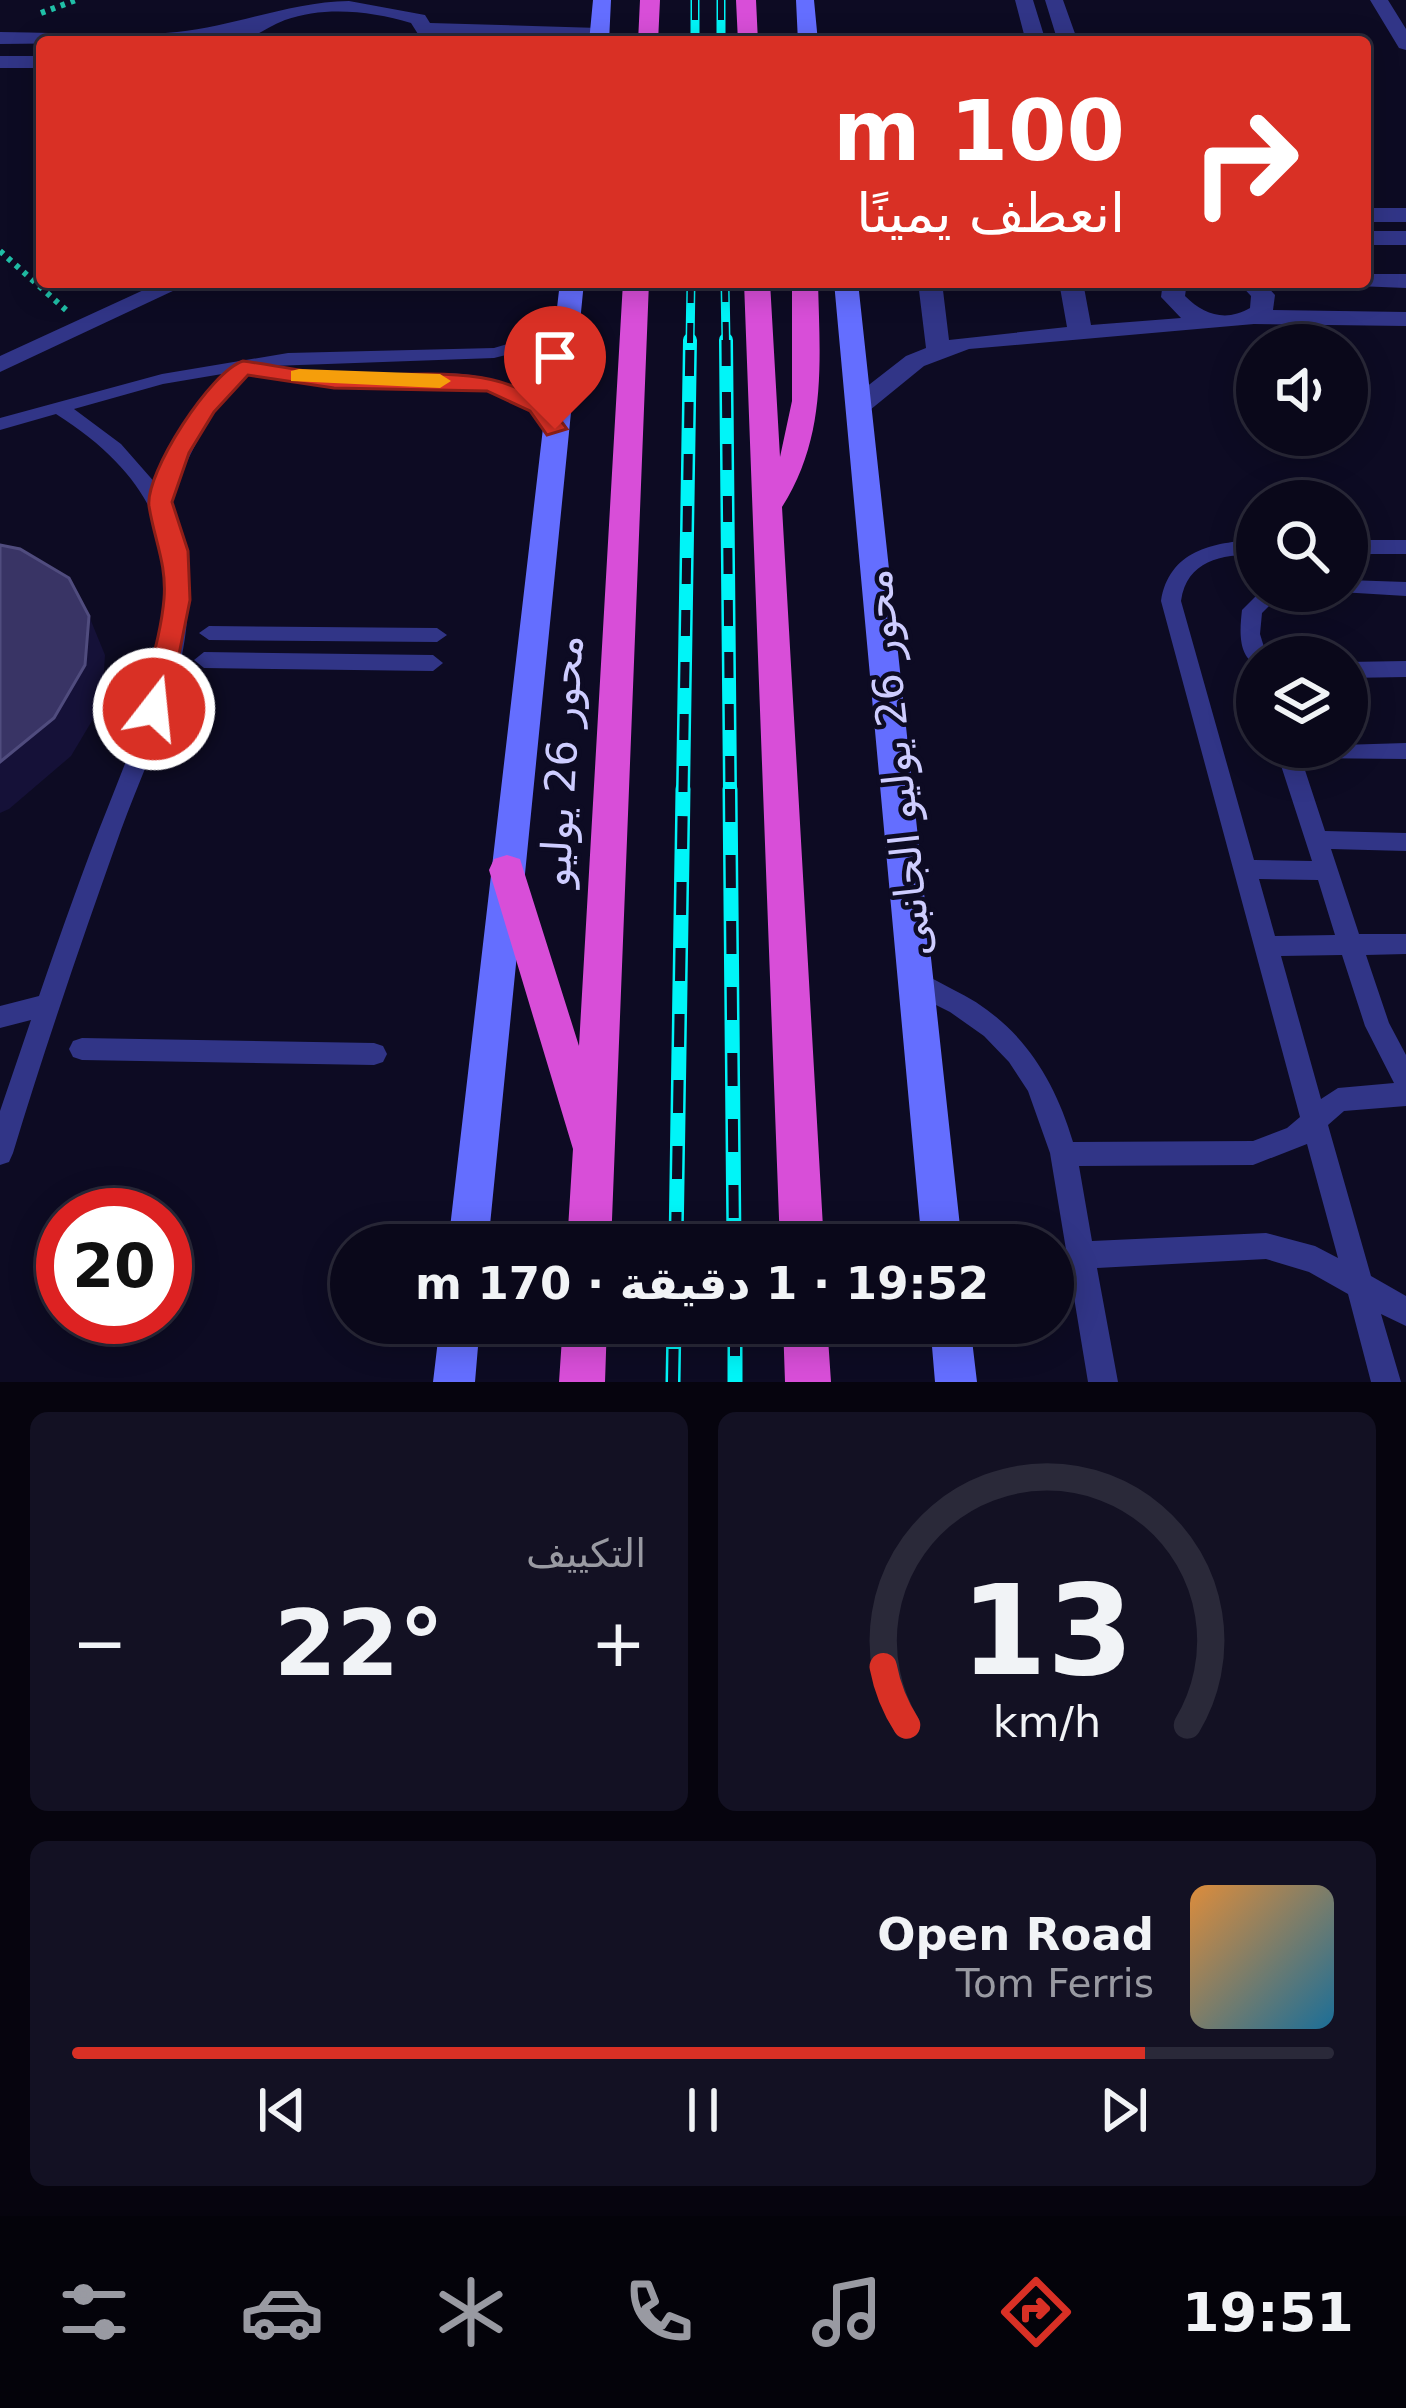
<!DOCTYPE html>
<html lang="ar">
<meta charset="utf-8">
<style>
body{margin:0;font-family:"DejaVu Sans",Vazirmatn,sans-serif;background:#131123;color:#f1f3f6;direction:rtl;height:100vh;display:flex;flex-direction:column;font-size:45px;white-space:nowrap}
*{box-sizing:border-box;margin:0}
p{font-size:39px;color:#999aa2}
.icon{flex:none;width:66px;height:66px;fill:none;stroke:currentColor;stroke-width:2;stroke-linecap:round;stroke-linejoin:round}
.map{position:relative;height:1382px;overflow:hidden;direction:ltr}
.sheet{display:flex;flex-direction:column;gap:30px;padding:30px;background:#06040e;flex:1}
.sheet>*{flex:none}
.banner{position:absolute;left:36px;top:36px;width:1335px;height:252px;border-radius:12px;box-shadow:0 6px 30px #0003,0 0 0 3px #2a2939;direction:rtl;background:#d93025;color:#fff;overflow:hidden}
.fabs{position:absolute;left:1236px;top:324px;display:grid;gap:24px}
.fabs a{display:grid;place-items:center;width:132px;height:132px;border-radius:50%;background:#0a081a;box-shadow:0 6px 30px #0003,0 0 0 3px #2a2939;font-size:60px}
.speed{position:absolute;left:36px;top:1188px;display:flex;gap:24px;font-size:60px;font-weight:700;text-align:center}
.speed>*{display:grid;place-content:center;width:156px;height:156px;border-radius:50%;background:#0a081a;box-shadow:0 6px 30px #0003,0 0 0 3px #2a2939;line-height:1}
.speed .limit{border:18px solid #d22;background:#fff;color:#111}
.pin{position:absolute;display:grid;place-items:center;width:102px;height:102px;color:#fff;margin:-123px -51px;border-radius:50% 50% 50% 0;rotate:-45deg;box-shadow:0 0 12px #0007}
.pin .icon{rotate:45deg}
.me{position:absolute;width:132px;margin:-66px;rotate:16deg;stroke-linejoin:round;filter:drop-shadow(0 0 9px #0008)}
.turn{display:flex;align-items:center;gap:42px;height:252px;padding:0 48px;font-size:54px}
.turn .icon{width:156px;height:156px;stroke-width:2.5}
.turn b{display:block;font-size:84px;line-height:102px}
.big{font-size:90px;font-weight:800;line-height:1.1}
.sheet .card{flex:1;display:flex;flex-direction:column;justify-content:center;gap:18px;min-width:0;padding:0 42px;border-radius:18px;background:#131123}
.sheet .dial{align-items:center;gap:0}
.dial svg{height:312px;overflow:visible;fill:none;stroke:#2a2939;stroke-width:7;stroke-linecap:round;text-anchor:middle}
.dial text{fill:#f1f3f6;stroke:none}
.song{display:flex;align-items:center;gap:36px}
.cover{width:144px;height:144px;border-radius:18px;background:linear-gradient(135deg,hsl(30 70% 55%),hsl(200 70% 35%))}
.played{height:12px;border-radius:6px;background:linear-gradient(90deg,#d93025 85%,#2a2939 85%)}
.keys{display:flex;justify-content:space-around;direction:ltr}
.heat{display:flex;justify-content:space-between;align-items:center;font-size:66px;direction:ltr}
.sheet .tiles{flex:1;display:grid;gap:30px;grid-template-columns:1fr 1fr}
.card:last-child{grid-column:span 2}
.trip{position:absolute;left:330px;top:1224px;width:744px;height:120px;border-radius:60px;background:#0a081a;box-shadow:0 6px 30px #0003,0 0 0 3px #2a2939;font-weight:800;line-height:120px;text-align:center;direction:rtl}
.menu{display:flex;height:192px;justify-content:space-around;align-items:center;background:#04030a;color:#999aa2}
.menu .icon{width:84px;height:84px}
.menu .current{color:#d93025}
.menu b{font-size:54px;color:#f1f3f6}
.map>svg:first-child{display:block}
</style>
<div class="map">
<svg width="1406" height="1382" viewBox="0 0 1406 1382">
<rect width="100%" height="100%" fill="#0d0b23"/>
<g fill="none" stroke-linecap="round" stroke-linejoin="round">
<path stroke="#20bfa7" stroke-width="6" stroke-dasharray="4.5 6" stroke-linecap="butt" d="M 41,13 L 76,0
M 0,251 L 66,310"/>
<path fill="#313587" fill-rule="evenodd" d="M 568,311 L 574,312 L 574,320 L 537,347 L 494,358 L 272,366 C 293,370 315,375 337,376 C 420,378 508,351 564,429 L 561,433 L 549,433 C 543,426 538,416 531,410 C 485,367 394,388 336,386 C 311,386 286,379 261,374 L 252,369 C 212,403 189,455 169,503 C 185,541 191,579 187,620 C 181,693 146,762 121,830 C 83,937 46,1044 13,1153 L 9,1162 L 0,1165 L 0,1111 L 31,1020 L 0,1028 L 0,1006 L 39,996 C 61,933 83,869 108,807 C 169,652 227,522 56,414 L 0,430 L 0,418 L 162,374 L 288,353 L 494,348 L 525,339 ZM 228,373 L 185,430 L 157,485 L 121,444 L 74,409 L 163,384 Z
M 1257,540 L 1257,554 C 1221,555 1187,560 1181,601 L 1254,860 L 1312,861 L 1275,747 L 1406,743 L 1406,759 L 1301,758 L 1325,831 L 1406,833 L 1406,851 L 1331,849 L 1359,934 L 1406,934 L 1406,954 L 1366,955 L 1389,1023 L 1406,1055 L 1406,1106 L 1344,1111 L 1328,1125 L 1371,1276 L 1406,1296 L 1406,1326 L 1381,1314 L 1401,1382 L 1371,1382 L 1348,1294 L 1309,1272 L 1266,1259 L 1097,1268 L 1118,1382 L 1088,1382 L 1050,1153 L 1028,1091 L 1009,1062 L 984,1036 L 950,1012 L 908,991 L 905,984 L 908,977 C 924,971 938,982 952,989 C 1017,1020 1053,1074 1073,1142 L 1253,1141 L 1287,1128 L 1300,1117 L 1161,601 C 1169,551 1212,542 1257,540 ZM 1259,879 L 1318,880 L 1335,935 L 1275,936 ZM 1342,955 L 1365,1026 L 1394,1083 L 1338,1088 L 1321,1099 L 1281,956 ZM 1307,1144 L 1338,1258 L 1315,1246 L 1266,1233 L 1092,1241 L 1079,1166 L 1253,1165 Z
M 1347,540 L 1406,540 L 1406,554 L 1347,554 Z
M 1347,580 L 1406,582 L 1406,596 L 1340,592 L 1347,591 Z
M 1261,591 L 1284,591 L 1262,613 L 1260,634 L 1267,657 L 1257,657 L 1257,665 C 1237,656 1240,628 1242,610 Z
M 209,626 L 437,628 L 447,635 L 437,642 L 209,640 L 199,633 Z
M 204,652 L 433,655 L 443,663 L 433,671 L 204,668 L 194,660 Z
M 1406,661 L 1406,677 L 1347,678 L 1347,662 Z
M 82,1038 L 374,1043 L 383,1046 L 387,1054 L 383,1062 L 374,1065 L 82,1060 L 73,1057 L 69,1049 L 73,1041 Z"/>
<path fill="#313587" fill-rule="evenodd" d="M 1015,0 L 1033,0 L 1046,42 L 1026,42 Z
M 1045,0 L 1063,0 L 1078,42 L 1058,42 Z
M 1370,0 L 1388,0 L 1406,29 L 1406,50 L 1399,48 Z
M 349,1 L 425,15 L 430,23 L 599,28 L 608,34 L 599,40 L 438,35 L 443,42 L 423,42 L 411,23 C 371,11 325,6 285,20 C 266,27 251,42 231,42 L 231,35 L 184,42 L 0,44 L 0,32 C 58,32 119,38 177,32 C 236,26 290,2 349,1 Z
M 0,56 L 42,56 L 42,68 L 0,68 Z
M 1365,208 L 1406,208 L 1406,222 L 1365,222 Z
M 1365,231 L 1406,231 L 1406,245 L 1365,245 Z
M 1365,274 L 1406,274 L 1406,288 L 1357,286 L 1354,282 L 1365,282 Z
M 161,282 L 192,282 L 0,372 L 0,356 Z
M 918,282 L 942,282 L 949,340 L 1067,327 L 1059,282 L 1083,282 L 1091,325 L 1181,318 L 1161,297 L 1163,282 L 1187,282 L 1185,296 C 1204,315 1226,322 1250,308 L 1251,296 L 1238,282 L 1263,282 L 1275,295 L 1273,310 L 1406,312 L 1406,326 L 1254,324 L 969,349 L 924,366 L 870,410 L 852,410 L 852,398 L 906,356 L 926,348 Z"/>
<path fill="#646eff" fill-rule="evenodd" d="M 593,0 L 611,0 L 609,42 L 589,42 Z
M 796,0 L 814,0 L 818,42 L 798,42 Z
M 560,282 L 584,282 L 488,1245 L 448,1245 Z
M 834,282 L 858,282 L 962,1245 L 922,1245 Z
M 440,1323 L 480,1323 L 475,1382 L 433,1382 Z
M 930,1323 L 970,1323 L 977,1382 L 935,1382 Z"/>
<path fill="#d84ed8" fill-rule="evenodd" d="M 640,0 L 660,0 L 658,42 L 638,42 Z
M 736,0 L 756,0 L 758,42 L 738,42 Z
M 623,282 L 649,282 L 611,1245 L 567,1245 L 573,1149 L 489,870 L 494,859 L 507,855 L 520,859 L 579,1046 Z
M 744,282 L 770,282 L 780,457 L 792,401 L 792,282 L 818,282 C 820,362 827,436 782,507 L 824,1245 L 780,1245 Z
M 563,1323 L 607,1323 L 605,1382 L 559,1382 Z
M 783,1323 L 827,1323 L 831,1382 L 785,1382 Z"/>
<g stroke="#00f5f8" stroke-width="9">
<path id="rail-far2" d="M 695,0 L 695,42
M 721,0 L 721,42
M 725,282 L 726,343
M 690,343 L 691,282"/>
</g>
<g stroke="#00f5f8" stroke-width="14">
<path id="rail-far1" d="M 726,340 L 730,792
M 683,792 L 690,340"/>
</g>
<g stroke="#00f5f8" stroke-width="15">
<path id="rail" d="M 730,789 L 734,1245
M 676,1245 L 683,789
M 735,1323 L 735,1382
M 673,1382 L 674,1323"/>
</g>
<use href="#rail-far2" stroke="#0d0b23" stroke-width="6" stroke-dasharray="20" stroke-linecap="butt"/>
<use href="#rail-far1" stroke="#0d0b23" stroke-width="9" stroke-dasharray="26" stroke-linecap="butt"/>
<use href="#rail" stroke="#0d0b23" stroke-width="10" stroke-dasharray="33" stroke-linecap="butt"/>
</g>
<path fill="#151138" d="M 89,616 L 105,655 L 102,704 L 71,756 L 9,809 L 0,813 L 0,762 Z"/>
<path fill="#393465" stroke="#504c7e" stroke-width="3" d="M 0,545 L 20,549 L 69,578 L 89,616 L 85,665 L 54,718 L 0,762 Z"/>
<path fill="#d93025" stroke="#8d1f18" stroke-width="3" d="M 243,361 C 273,365 304,372 335,374 C 415,380 515,353 567,429 L 547,435 L 530,411 L 487,391 L 334,388 L 248,375 L 214,412 L 189,453 L 172,502 L 188,551 L 190,600 L 168,709 L 154,720 L 140,709 C 148,673 161,635 164,599 C 167,564 154,539 149,506 C 145,473 211,371 243,361 Z"/>
<path fill="#f59e0b" d="M 299,369 L 440,374 L 451,381 L 440,388 L 291,381 L 291,371 Z"/>
<g text-anchor="middle" stroke-width="9" stroke-linejoin="round" paint-order="stroke">
<g font-size="42" fill="#cecdff" stroke="#0d0b23">
<text transform="translate(561 761) rotate(-87)" y="15">محور 26 يوليو</text>
<text transform="translate(896 763) rotate(-96)" y="15">محور 26 يوليو الجانبى</text>
</g>
</g>
</svg>
<div class="fabs">
<a><svg class="icon" aria-label="sound" viewBox="0 0 24 24"><path d="M4 9h4l5-4v14l-5-4H4zM17 9q2 3 0 6"/></svg></a>
<a><svg class="icon" aria-label="search" viewBox="0 0 24 24"><circle cx="10" cy="10" r="6"/><path d="M15 15l6 6"/></svg></a>
<a><svg class="icon" aria-label="layers" viewBox="0 0 24 24"><path d="M12 4l9 5-9 5-9-5zM3 14l9 5 9-5"/></svg></a>
</div>
<div class="speed"><div class="limit">20</div></div>
<div class="pin" style="left:555px;top:429px;background:#d93025"><svg class="icon" aria-label="arrive" viewBox="0 0 24 24"><path d="M6 21V4h12l-3 4 3 4H6"/></svg></div>
<svg class="me" style="left:154px;top:709px" viewBox="-20 -20 40 40"><circle r="17" fill="#d93025" stroke="#fff" stroke-width="3"/><path d="M0-11L8 9 0 5-8 9z" fill="#fff"/></svg>
<div class="trip">19:52 · 1 دقيقة · 170 m</div>
<div class="banner">
<div class="turn"><svg class="icon" aria-label="right" viewBox="0 0 24 24"><path d="M7 20v-9h11M14 6l5 5-5 5"/></svg><div><b>100 m</b>انعطف يمينًا</div></div>
</div>
</div>
<section class="sheet">
<div class="tiles">
<div class="card dial"><svg viewBox="0 0 100 80">
<path d="M14 69A42 42 0 1 1 86 69"/>
<path d="M14 69A42 42 0 0 1 8 54" stroke="#d93025"/>
<text x="50" y="56" font-size="32" font-weight="700">13</text>
<text x="50" y="72" font-size="11">km/h</text>
</svg></div>
<div class="card"><p>التكييف</p>
<div class="heat"><a>−</a><b class="big">22°</b><a>+</a></div>
</div>
<div class="card">
<div class="song"><i class="cover"></i><div><b>Open Road</b><p>Tom Ferris</p></div></div>
<div class="played"></div>
<div class="keys"><svg class="icon" aria-label="previous" viewBox="0 0 24 24"><path d="M18 5L8 12l10 7zM5 5v14"/></svg><svg class="icon" aria-label="pause" viewBox="0 0 24 24"><path d="M8 5v14M16 5v14"/></svg><svg class="icon" aria-label="next" viewBox="0 0 24 24"><path d="M6 5l10 7-10 7zM19 5v14"/></svg></div>
</div>
</div>
</section>
<nav class="menu">
<b>19:51</b>
<svg class="icon current" aria-label="directions" viewBox="0 0 24 24"><path d="M12 3l9 9-9 9-9-9zM9 14v-3h6M13 9l2 2-2 2"/></svg>
<svg class="icon" aria-label="music" viewBox="0 0 24 24"><path d="M9 18V5l10-2v13"/><circle cx="6" cy="18" r="3"/><circle cx="16" cy="16" r="3"/></svg>
<svg class="icon" aria-label="phone" viewBox="0 0 24 24"><path d="M5 4h4l2 5-3 2q2 4 5 5l2-3 5 2v4C11 20 4 13 5 4z"/></svg>
<svg class="icon" aria-label="climate" viewBox="0 0 24 24"><path d="M12 3v18M4 7l16 10M4 17L20 7"/></svg>
<svg class="icon" aria-label="car" viewBox="0 0 24 24"><path d="M5 17H2v-5l4-1 3-4h7l3 4 3 1v5h-3M9 17h6M6 11h13"/><circle cx="7" cy="17" r="2"/><circle cx="17" cy="17" r="2"/></svg>
<svg class="icon" aria-label="filters" viewBox="0 0 24 24"><path d="M4 7h16M4 17h16"/><circle cx="9" cy="7" r="2"/><circle cx="15" cy="17" r="2"/></svg>
</nav>
